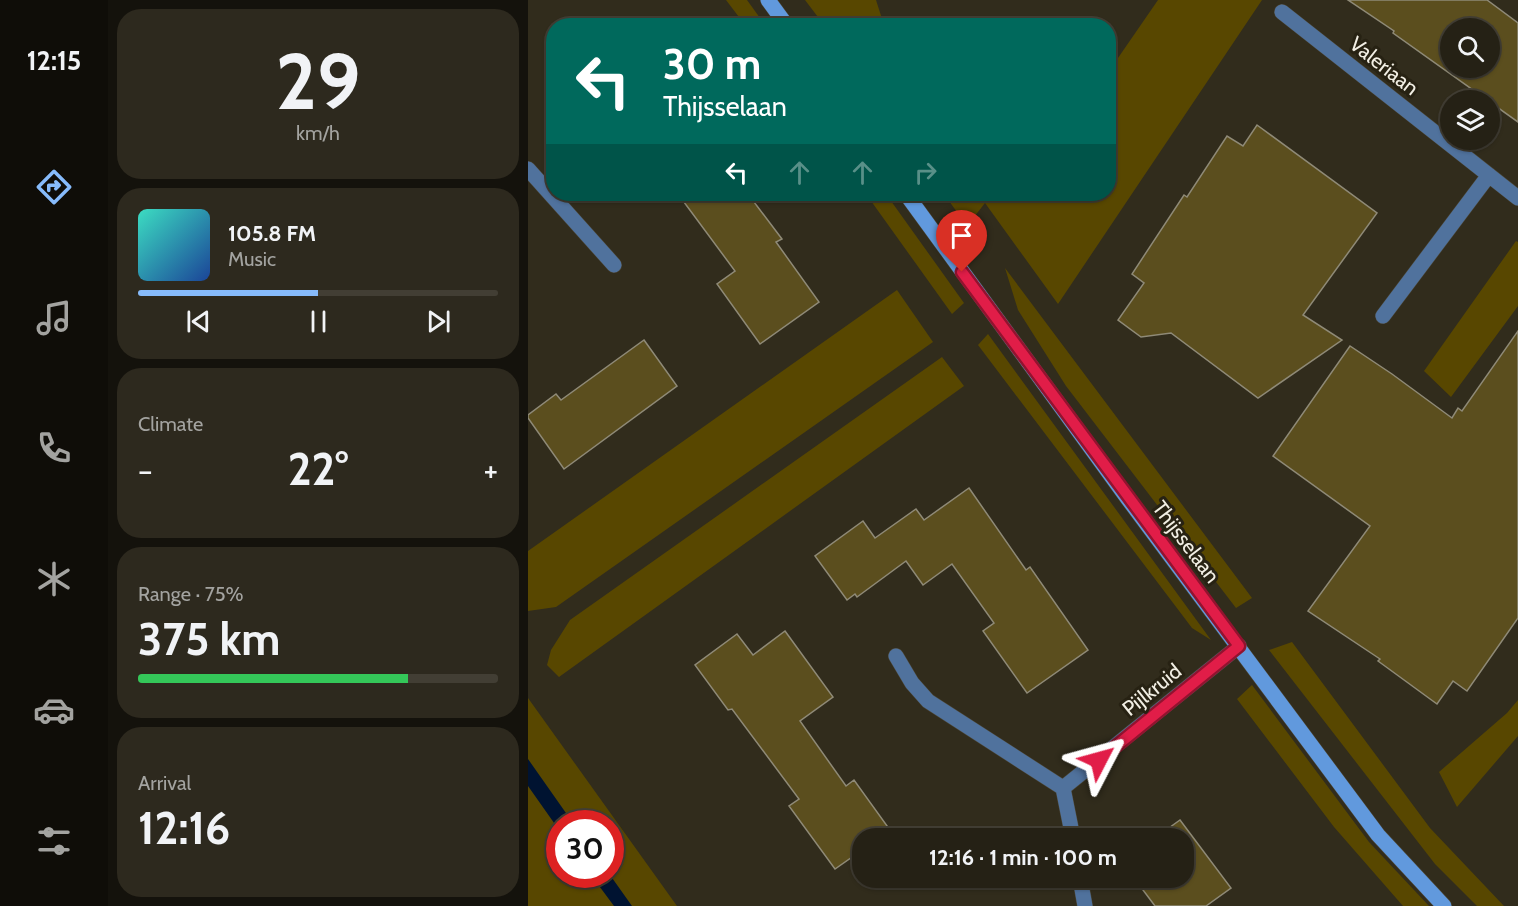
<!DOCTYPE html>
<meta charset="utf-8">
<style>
body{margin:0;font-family:Cabin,sans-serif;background:#2d291e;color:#f1f3f6;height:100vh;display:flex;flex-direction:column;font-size:22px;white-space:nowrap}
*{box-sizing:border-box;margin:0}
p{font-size:20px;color:#a3a3a0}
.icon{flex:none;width:33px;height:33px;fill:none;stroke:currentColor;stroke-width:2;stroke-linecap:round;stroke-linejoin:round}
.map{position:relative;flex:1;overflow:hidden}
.side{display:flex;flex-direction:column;gap:9px;padding:9px;background:#14120c;width:420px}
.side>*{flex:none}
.guide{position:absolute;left:18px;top:18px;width:570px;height:183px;border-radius:24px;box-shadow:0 2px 4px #0004,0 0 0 2px #423e34;background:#00695c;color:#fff;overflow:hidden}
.buttons{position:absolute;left:912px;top:18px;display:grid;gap:12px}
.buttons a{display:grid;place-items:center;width:60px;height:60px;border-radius:50%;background:#252115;box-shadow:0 2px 4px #0004,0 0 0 2px #423e34;font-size:30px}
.speed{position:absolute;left:18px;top:810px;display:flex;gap:12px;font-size:30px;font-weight:700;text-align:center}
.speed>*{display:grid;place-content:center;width:78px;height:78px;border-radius:50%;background:#252115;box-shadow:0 2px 4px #0004,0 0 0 2px #423e34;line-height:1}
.speed .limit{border:9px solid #d22;background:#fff;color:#111}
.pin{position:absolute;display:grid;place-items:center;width:51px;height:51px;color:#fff;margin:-62px -26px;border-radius:50% 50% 50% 0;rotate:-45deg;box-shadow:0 0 6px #0007}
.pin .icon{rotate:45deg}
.me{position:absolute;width:66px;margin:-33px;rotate:51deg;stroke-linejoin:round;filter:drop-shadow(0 0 4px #0008)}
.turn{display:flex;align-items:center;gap:21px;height:126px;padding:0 18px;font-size:27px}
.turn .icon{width:78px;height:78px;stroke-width:2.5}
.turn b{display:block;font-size:42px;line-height:51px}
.lanes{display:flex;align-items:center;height:57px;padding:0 18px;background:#0003;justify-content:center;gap:30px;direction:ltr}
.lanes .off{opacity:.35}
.big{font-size:45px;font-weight:700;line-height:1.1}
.side .card{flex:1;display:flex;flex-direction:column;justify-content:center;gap:9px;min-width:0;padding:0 21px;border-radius:24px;background:#2d291e}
.side .dial{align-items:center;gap:0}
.dial b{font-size:78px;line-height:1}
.song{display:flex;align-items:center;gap:18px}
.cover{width:72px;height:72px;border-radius:9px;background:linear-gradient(135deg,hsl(170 70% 55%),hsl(220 70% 35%))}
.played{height:6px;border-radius:3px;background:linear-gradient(90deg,#87bbfb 50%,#423e34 50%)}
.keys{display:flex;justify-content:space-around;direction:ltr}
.heat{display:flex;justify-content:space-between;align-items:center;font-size:33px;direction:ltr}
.charge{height:9px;border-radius:4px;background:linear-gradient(90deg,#34c759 75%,#423e34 0)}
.trip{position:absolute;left:324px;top:828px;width:342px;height:60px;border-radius:24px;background:#252115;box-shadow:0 2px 4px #0004,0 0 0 2px #423e34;font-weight:700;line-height:60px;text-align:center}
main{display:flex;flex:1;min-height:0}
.menu{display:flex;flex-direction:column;width:108px;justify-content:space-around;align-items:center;background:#0f0d08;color:#a3a3a0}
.menu .icon{width:42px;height:42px}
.menu .selected{color:#87bbfb}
.menu b{font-size:27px;color:#f1f3f6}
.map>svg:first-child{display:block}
</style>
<main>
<nav class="menu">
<b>12:15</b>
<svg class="icon selected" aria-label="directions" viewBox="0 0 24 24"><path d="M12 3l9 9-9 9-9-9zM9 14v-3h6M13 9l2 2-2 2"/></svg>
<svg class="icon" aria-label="music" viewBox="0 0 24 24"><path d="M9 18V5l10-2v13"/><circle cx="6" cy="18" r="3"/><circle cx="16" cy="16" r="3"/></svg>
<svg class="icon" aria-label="phone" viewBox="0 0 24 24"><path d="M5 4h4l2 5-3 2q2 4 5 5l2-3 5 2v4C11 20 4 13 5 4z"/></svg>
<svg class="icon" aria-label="climate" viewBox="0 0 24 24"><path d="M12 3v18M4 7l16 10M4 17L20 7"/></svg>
<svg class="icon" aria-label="car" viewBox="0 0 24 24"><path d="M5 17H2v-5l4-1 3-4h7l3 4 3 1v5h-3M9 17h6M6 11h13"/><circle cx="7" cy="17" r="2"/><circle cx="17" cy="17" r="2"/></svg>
<svg class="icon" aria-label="filters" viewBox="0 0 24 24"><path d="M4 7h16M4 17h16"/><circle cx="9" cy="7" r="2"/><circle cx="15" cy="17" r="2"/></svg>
</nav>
<section class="side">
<div class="card dial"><b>29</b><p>km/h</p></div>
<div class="card">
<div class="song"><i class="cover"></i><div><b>105.8 FM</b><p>Music</p></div></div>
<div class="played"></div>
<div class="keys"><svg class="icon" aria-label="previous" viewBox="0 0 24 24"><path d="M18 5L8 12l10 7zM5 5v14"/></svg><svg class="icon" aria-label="pause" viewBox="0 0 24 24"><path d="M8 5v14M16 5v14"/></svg><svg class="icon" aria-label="next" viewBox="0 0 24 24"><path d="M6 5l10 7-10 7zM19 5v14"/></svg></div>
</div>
<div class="card"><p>Climate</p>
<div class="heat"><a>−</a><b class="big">22°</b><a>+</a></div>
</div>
<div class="card"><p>Range · 75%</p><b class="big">375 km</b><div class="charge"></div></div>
<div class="card"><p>Arrival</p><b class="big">12:16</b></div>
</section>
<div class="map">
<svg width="990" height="906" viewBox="0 0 990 906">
<rect width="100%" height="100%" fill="#312c1c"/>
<path fill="#584700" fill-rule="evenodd" d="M 198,0 L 219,0 L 237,25 L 217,25 Z
M 277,0 L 348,0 L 356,25 L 296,25 Z
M 630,0 L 734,0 L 530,304 L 457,203 L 439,226 L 416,194 L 580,194 L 581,71 Z
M 338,194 L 358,194 L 436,303 L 424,314 Z
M 988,241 L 990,242 L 990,306 L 923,397 L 896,371 Z
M 477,268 L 724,598 L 708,608 L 538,386 L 490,310 Z
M 369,290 L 405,342 L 28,607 L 0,611 L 0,551 Z
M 460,334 L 683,640 L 664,628 L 450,345 Z
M 414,357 L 436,386 L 31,677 L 19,665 L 23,650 L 42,620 Z
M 764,642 L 902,828 L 976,906 L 949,906 L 907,864 L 741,650 Z
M 724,685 L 841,842 L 901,906 L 875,906 L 806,827 L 709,699 Z
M 0,698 L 149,906 L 0,906 ZM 32,824 L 82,824 L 82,874 L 32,874 Z
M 990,700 L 990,736 L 929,807 L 911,772 L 979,713 Z"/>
<path fill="#001331" d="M 0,759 L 45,823 L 32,824 L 31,830 L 0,786 Z
M 63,875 L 82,875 L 104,906 L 86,906 Z"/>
<path fill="#5b4e1e" stroke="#8f8a77" stroke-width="1.5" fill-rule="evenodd" d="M 820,0 L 959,0 L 990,23 L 990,122 L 865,33 L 866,31 ZM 922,28 L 962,28 L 962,68 L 922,68 Z
M 729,125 L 849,213 L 775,315 L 814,340 L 730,398 L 643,333 L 613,337 L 590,320 L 616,283 L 604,274 L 656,195 L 659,197 L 699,136 L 715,146 Z
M 150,194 L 220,194 L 254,239 L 248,242 L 291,302 L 232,344 L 189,284 L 207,271 Z
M 990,331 L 990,618 L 939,691 L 925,681 L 909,704 L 850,661 L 852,659 L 780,611 L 842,526 L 745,456 L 822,346 L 864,374 L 924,418 L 930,408 L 934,411 Z
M 116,340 L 149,386 L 36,469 L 0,418 L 0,415 L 28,394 L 33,400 Z
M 441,488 L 498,570 L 502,567 L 560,650 L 499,693 L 455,631 L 466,623 L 424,564 L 395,585 L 378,561 L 329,597 L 327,594 L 319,600 L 287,556 L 335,521 L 347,538 L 388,509 L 396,520 Z
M 257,631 L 305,697 L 272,721 L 318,786 L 326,780 L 362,830 L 350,838 L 334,838 L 334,850 L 307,869 L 261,806 L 271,799 L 204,709 L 200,710 L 167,665 L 209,634 L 225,655 Z
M 652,820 L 703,888 L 678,906 L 627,906 L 606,878 L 656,878 L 656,838 L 627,838 Z"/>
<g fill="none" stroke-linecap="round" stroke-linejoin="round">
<g stroke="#4c4738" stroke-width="16">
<path id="street" d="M 754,12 L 990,198
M 0,169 L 86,265
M 855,316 L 961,175
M 368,656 L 384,683 L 400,701 L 535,788
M 545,838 L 535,788 L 711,646
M 552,878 L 557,906"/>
</g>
<g stroke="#4c4738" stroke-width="16">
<path id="secondary" d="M 240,0 L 259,26
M 378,194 L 600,499 L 850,835 L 916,906"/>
</g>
<use href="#street" stroke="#50729d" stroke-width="15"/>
<use href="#secondary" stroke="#6199dd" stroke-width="15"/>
</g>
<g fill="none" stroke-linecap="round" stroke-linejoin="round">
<g stroke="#92132f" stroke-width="15">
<path id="route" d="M 434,272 L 711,646 L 571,760"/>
</g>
<use href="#route" stroke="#e11d48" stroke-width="10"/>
</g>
<g text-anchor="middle" stroke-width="6" stroke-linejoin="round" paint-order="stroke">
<g font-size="21" fill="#f2efe4" stroke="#272213">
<text transform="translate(856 66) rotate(38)" y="7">Valeriaan</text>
<text transform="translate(658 542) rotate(53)" y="7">Thijsselaan</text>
<text transform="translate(624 690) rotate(-39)" y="7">Pijlkruid</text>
</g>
</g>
</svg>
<div class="buttons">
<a><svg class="icon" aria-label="search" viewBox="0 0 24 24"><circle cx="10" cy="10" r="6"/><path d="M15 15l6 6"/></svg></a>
<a><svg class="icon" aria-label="layers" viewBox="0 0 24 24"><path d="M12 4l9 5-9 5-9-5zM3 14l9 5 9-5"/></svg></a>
</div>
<div class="speed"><div class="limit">30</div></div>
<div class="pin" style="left:434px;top:272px;background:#d93025"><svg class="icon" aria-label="arrive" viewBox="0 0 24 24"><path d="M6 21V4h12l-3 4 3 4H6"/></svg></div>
<svg class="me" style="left:571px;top:760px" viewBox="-20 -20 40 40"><path d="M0-17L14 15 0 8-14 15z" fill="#e11d48" stroke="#fff" stroke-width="4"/></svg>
<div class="trip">12:16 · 1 min · 100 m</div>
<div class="guide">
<div class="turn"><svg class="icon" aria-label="left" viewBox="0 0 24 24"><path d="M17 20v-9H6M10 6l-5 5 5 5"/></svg><div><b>30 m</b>Thijsselaan</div></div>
<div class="lanes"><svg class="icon" aria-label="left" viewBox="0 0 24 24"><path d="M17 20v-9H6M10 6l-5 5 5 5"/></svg><svg class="icon off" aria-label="ahead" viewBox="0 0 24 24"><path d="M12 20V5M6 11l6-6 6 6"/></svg><svg class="icon off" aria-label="ahead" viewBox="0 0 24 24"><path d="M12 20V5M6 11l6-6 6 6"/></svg><svg class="icon off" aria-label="right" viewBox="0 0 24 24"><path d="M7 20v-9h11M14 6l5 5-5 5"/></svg></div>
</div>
</div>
</main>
